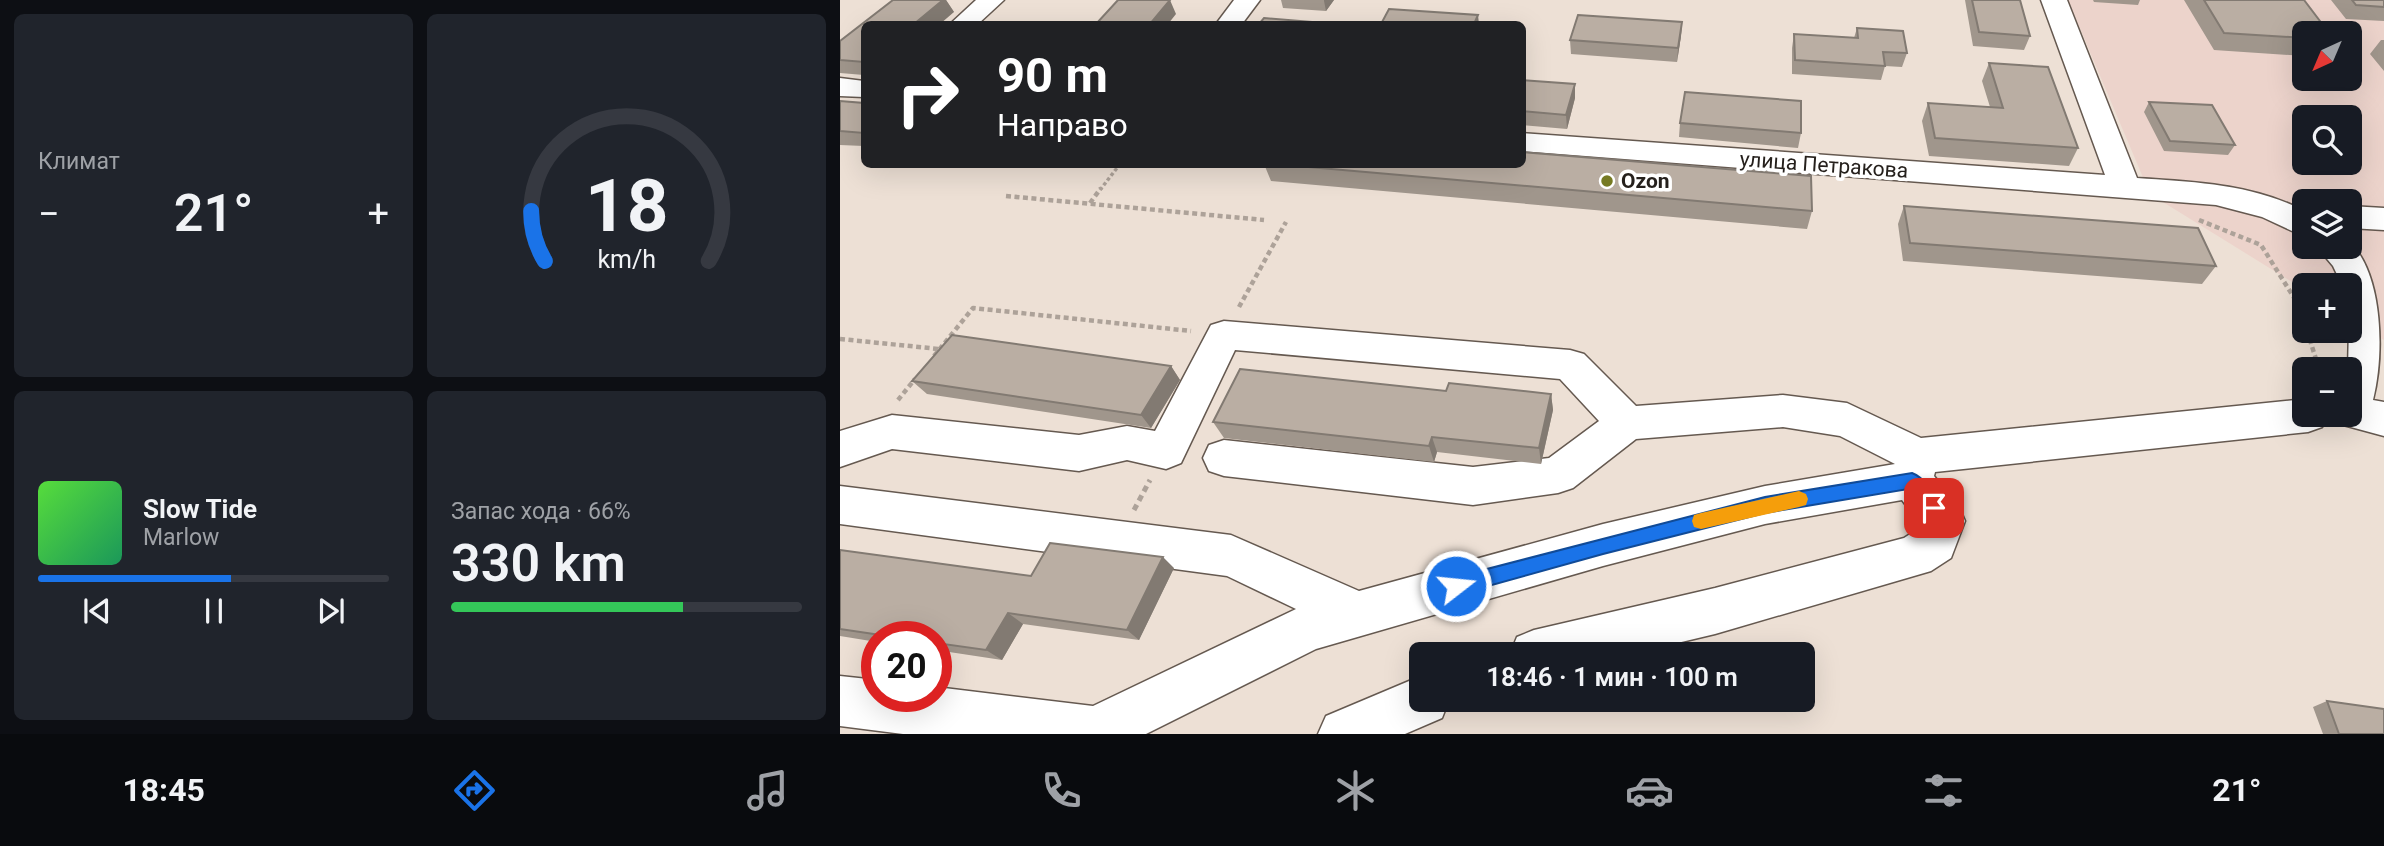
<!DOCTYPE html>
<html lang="ru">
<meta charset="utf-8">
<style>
body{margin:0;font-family:Roboto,sans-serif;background:#20242c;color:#f1f3f6;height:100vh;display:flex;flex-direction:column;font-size:26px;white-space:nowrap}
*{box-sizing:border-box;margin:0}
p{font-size:23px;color:#9ea1a6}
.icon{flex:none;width:38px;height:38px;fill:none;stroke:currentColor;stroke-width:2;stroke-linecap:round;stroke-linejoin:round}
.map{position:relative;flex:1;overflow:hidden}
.panel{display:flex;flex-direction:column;gap:14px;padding:14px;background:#0d0f14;width:840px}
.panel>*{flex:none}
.hud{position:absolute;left:21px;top:21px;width:665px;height:147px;border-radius:10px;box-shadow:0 7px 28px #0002;background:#202124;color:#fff;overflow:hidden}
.needle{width:46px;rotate:224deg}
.buttons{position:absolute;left:1452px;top:21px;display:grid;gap:14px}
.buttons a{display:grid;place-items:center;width:70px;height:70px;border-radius:10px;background:#171b24;box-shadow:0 7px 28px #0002;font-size:35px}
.speed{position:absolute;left:21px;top:621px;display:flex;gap:14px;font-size:35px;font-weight:700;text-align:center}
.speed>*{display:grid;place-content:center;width:91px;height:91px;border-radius:50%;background:#171b24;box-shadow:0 7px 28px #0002;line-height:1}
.speed .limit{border:10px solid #d22;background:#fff;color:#111}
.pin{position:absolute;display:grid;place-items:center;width:60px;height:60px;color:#fff;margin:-30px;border-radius:14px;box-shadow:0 4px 10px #0006}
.me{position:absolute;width:77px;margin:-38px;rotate:74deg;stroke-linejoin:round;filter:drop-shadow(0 0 5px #0008)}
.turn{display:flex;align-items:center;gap:24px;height:147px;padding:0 21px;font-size:32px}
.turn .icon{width:91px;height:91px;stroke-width:2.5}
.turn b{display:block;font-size:49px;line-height:60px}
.big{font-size:52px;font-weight:600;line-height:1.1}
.panel .tile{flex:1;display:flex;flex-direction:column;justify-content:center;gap:10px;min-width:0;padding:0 24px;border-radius:10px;background:#20242c}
.panel .dial{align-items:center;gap:0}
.dial svg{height:182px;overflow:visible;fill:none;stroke:#363941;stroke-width:7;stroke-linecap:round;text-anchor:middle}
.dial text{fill:#f1f3f6;stroke:none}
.song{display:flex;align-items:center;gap:21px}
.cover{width:84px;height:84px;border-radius:10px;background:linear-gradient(135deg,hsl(110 70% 55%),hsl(150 70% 35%))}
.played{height:7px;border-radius:4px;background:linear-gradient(90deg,#1a73e8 55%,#363941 55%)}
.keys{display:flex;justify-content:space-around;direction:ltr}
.heat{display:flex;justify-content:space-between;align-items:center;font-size:38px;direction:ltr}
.charge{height:10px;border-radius:5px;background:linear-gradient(90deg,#34c759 66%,#363941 0)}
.panel .tiles{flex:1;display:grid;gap:14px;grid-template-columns:repeat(2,1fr)}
.trip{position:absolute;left:569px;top:642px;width:406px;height:70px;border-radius:10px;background:#171b24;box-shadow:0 7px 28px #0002;font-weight:600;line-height:70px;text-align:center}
.dock{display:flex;height:112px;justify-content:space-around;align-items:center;background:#090b0e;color:#9ea1a6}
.dock .icon{width:49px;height:49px}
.dock .active{color:#1a73e8}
.dock b{font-size:32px;color:#f1f3f6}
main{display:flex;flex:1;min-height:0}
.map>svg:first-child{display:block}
</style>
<main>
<section class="panel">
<div class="tiles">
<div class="tile"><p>Климат</p>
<div class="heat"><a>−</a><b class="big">21°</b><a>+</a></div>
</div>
<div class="tile dial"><svg viewBox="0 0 100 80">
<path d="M14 69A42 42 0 1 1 86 69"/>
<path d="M14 69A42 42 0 0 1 8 47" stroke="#1a73e8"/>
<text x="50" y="56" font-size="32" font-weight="700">18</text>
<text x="50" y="72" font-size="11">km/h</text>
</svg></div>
<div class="tile">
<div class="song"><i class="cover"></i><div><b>Slow Tide</b><p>Marlow</p></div></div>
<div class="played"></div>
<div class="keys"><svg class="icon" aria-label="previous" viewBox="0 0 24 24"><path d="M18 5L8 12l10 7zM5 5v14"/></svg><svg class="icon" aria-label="pause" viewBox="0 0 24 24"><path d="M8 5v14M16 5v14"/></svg><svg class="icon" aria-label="next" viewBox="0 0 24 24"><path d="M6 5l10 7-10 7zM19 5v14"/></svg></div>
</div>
<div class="tile"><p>Запас хода · 66%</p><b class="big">330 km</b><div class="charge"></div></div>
</div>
</section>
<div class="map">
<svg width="1544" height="734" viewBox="0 0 1544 734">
<rect width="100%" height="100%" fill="#ede0d5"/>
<path fill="#ecd3cb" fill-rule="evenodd" d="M 1228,0 L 1544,0 L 1544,340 L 1510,319 L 1510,285 L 1465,285 L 1465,290 L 1310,194 ZM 1465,33 L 1510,33 L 1510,79 L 1465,79 ZM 1465,117 L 1510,117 L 1510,163 L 1465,163 ZM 1465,201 L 1510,201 L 1510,247 L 1465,247 Z"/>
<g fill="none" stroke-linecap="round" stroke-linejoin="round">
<g stroke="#655950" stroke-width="3">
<path id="minor" d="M 136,0 L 164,0 L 138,24 L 110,24 Z
M 394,0 L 420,0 L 402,24 L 376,24 Z
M 1201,0 L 1227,0 L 1297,178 C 1355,182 1412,184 1465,211 L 1465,237 L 1422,217 L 1376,205 L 682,151 L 682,133 L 1265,175 Z
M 0,78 L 24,81 L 24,97 L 0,96 Z
M 1510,206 L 1544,208 L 1544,230 L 1510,228 Z
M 1510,242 C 1544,277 1544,356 1533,400 L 1544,402 L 1544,436 L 1496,423 L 1492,415 L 1510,415 L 1510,369 L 1508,369 L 1510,285 L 1502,285 L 1493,266 L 1477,247 L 1510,247 Z
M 384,321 L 730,350 L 744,354 L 796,406 L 943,395 L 1007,403 L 1081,438 L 1465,399 L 1465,415 L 1488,415 L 1482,427 L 1468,432 L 1095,472 L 1094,476 L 1119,507 L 1125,521 L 1111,558 L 1091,571 L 875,634 L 791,654 L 670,654 L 677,637 L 694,630 L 875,588 L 1064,538 L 1078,529 L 1080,524 L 1062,500 L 925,524 L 763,566 L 476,649 L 306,734 L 63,734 L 0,726 L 0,676 L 37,680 L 37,696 L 96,696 L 96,687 L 253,706 L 456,609 L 387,576 L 0,524 L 0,486 L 391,535 L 519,591 L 763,524 L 925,486 L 1055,464 L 1000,436 L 943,427 L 796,439 L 733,488 L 718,493 L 633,505 L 384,476 L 369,471 L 363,458 L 369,445 L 384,440 L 633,467 L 709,458 L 759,421 L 720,379 L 395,350 L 341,463 L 326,469 L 287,460 L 239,471 L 52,449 L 0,467 L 0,431 L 52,415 L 239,435 L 287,426 L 315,431 L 371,325 Z
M 581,676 L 581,700 L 609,700 L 602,718 L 565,734 L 478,734 L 486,716 Z"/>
</g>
<path stroke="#ada299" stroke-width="3.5" stroke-dasharray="3.5 2.5" stroke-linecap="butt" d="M 260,190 L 280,164"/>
<path stroke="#ada299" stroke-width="4.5" stroke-dasharray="5 3.5" stroke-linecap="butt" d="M 166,196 L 424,220
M 250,203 L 261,188
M 1359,220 L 1421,245 L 1458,304 L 1465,324
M 399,307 L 446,222
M 1467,331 L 1476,359
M 0,339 L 99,349
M 94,356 L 133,308 L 351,331
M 58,400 L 75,379"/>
<path stroke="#ada299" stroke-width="5" stroke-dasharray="6 4.5" stroke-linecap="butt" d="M 294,510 L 310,480"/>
<use href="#minor" fill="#fff" fill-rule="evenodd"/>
</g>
<path fill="#a0968c" d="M 53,0 L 106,0 L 114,12 L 24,24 L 24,75 L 0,73 L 0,41 Z
M 441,0 L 494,0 L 486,11 L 443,8 Z
M 1125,0 L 1180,0 L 1190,36 L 1184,50 L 1133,46 Z
M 1253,0 L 1300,0 L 1298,5 L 1254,2 Z
M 1344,0 L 1464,0 L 1465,56 L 1374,50 Z
M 1491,0 L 1544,0 L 1544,21 L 1506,19 Z
M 842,22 L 841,36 L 837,62 L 731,54 L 730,40 Z
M 1017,28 L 1067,53 L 1062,67 L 1045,66 L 1041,80 L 952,74 L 952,48 L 954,34 L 1014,38 Z
M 1541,40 L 1544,40 L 1544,71 L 1530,54 Z
M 1149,63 L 1238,148 L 1229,166 L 1089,156 L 1082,121 L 1088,103 L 1150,107 L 1142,81 Z
M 682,80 L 735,84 L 735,98 L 727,129 L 682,125 Z
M 0,101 L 24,103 L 24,146 L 0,145 Z
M 1309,102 L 1395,145 L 1388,155 L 1324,151 L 1304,112 Z
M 840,123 L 961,133 L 958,148 L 839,137 Z
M 424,164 L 682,164 L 972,211 L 967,229 L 431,181 Z
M 1064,206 L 1376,266 L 1362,284 L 1063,261 L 1058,224 Z
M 331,366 L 340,380 L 311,428 L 87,394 L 72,381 Z
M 606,391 L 711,394 L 713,410 L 701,464 L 597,452 L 594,462 L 384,438 L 373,422 Z
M 0,550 L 191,576 L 334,568 L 299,640 L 183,624 L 162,660 L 96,650 L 96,637 L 37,637 L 37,642 L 0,636 Z
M 1487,701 L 1544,734 L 1483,734 L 1473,707 Z"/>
<path fill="#827a72" d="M 103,0 L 106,0 L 114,12 L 100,24 L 74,24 Z
M 330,0 L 336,14 L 328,24 L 310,24 Z
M 484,0 L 494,0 L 486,11 L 484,1 Z
M 638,15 L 639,24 L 634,24 Z
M 842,22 L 841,36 L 837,62 L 838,48 Z
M 735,84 L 735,98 L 727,129 L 726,115 Z
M 331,366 L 340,380 L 311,428 L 301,415 Z
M 711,394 L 713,410 L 701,464 L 699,448 Z
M 592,437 L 597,452 L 594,462 L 589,446 Z
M 323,557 L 334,568 L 299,640 L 287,630 Z
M 168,613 L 183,624 L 162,660 L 146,650 Z"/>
<path fill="#baaea3" stroke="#827a72" stroke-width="2" d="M 53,0 L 103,0 L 74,24 L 24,24 L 24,62 L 0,60 L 0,41 Z
M 278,0 L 330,0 L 310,24 L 256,24 Z
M 1132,0 L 1180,0 L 1190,36 L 1139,32 Z
M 1364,0 L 1464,0 L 1489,33 L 1465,33 L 1465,38 L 1384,33 Z
M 1512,0 L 1544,0 L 1544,7 L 1516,5 Z
M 549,9 L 638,15 L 634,24 L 541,24 Z
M 738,15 L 842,22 L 838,48 L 730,40 Z
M 424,18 L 473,22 L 471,24 L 419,24 Z
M 1017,28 L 1063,31 L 1067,53 L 1043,52 L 1045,66 L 955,60 L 954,34 L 1018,38 Z
M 1149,63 L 1208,67 L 1238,148 L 1095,138 L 1088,103 L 1163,108 Z
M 682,80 L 735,84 L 726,115 L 682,111 Z
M 845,92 L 961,101 L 961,133 L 840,123 Z
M 0,101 L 24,103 L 24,133 L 0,131 Z
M 1309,102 L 1372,105 L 1395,145 L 1330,141 Z
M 682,152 L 971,176 L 972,211 L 434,164 L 682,164 Z
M 1064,206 L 1358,228 L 1376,266 L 1070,243 Z
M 112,335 L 331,366 L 301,415 L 72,381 Z
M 400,369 L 606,391 L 609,383 L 711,394 L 699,448 L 592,437 L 589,446 L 373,422 Z
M 210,543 L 323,557 L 287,630 L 168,613 L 146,650 L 96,643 L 96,637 L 54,637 L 0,629 L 0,550 L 191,576 Z
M 1487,701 L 1544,709 L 1544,734 L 1499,734 Z"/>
<path fill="#1a73e8" stroke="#114b97" stroke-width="2" d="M 1072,473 C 1084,477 1098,497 1103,508 L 1100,514 L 1088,514 L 1068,489 L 925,513 L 763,554 L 616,595 L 609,593 L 607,586 L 609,580 L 616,577 L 925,497 Z"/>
<path fill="#f59e0b" d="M 959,491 L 966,494 L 968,499 L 966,505 L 959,507 L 861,529 L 854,527 L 852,521 L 854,515 L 861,513 Z"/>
<circle fill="#767a23" stroke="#fff" stroke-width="2.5" cx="767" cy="181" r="7"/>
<g text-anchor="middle" stroke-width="7" stroke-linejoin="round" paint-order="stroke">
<g font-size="21" fill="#25201c" stroke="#fff">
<text transform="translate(984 165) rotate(4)" y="7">улица Петракова</text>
</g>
<g font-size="21" font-weight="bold" fill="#25201c" stroke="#fff" text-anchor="start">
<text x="781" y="188">Ozon</text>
</g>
</g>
</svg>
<div class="buttons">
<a><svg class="needle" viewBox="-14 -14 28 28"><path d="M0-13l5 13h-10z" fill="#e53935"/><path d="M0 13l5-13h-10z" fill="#9ea1a6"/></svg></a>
<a><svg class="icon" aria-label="search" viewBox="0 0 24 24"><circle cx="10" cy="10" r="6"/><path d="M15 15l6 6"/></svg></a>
<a><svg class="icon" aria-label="layers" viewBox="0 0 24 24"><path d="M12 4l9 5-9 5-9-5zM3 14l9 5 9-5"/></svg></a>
<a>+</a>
<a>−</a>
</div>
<div class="speed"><div class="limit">20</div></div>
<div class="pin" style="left:1094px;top:508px;background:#d93025"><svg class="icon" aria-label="arrive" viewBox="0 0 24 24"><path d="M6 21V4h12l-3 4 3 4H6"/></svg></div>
<svg class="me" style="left:616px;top:586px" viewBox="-20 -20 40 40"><circle r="17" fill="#1a73e8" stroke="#fff" stroke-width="3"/><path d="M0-11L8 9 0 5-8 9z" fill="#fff"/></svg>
<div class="trip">18:46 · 1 мин · 100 m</div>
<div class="hud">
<div class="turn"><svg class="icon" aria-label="right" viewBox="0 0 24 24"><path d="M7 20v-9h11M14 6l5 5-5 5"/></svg><div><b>90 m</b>Направо</div></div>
</div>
</div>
</main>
<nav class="dock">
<b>18:45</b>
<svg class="icon active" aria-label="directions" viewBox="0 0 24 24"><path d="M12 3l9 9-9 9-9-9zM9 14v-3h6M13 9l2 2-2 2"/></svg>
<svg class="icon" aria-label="music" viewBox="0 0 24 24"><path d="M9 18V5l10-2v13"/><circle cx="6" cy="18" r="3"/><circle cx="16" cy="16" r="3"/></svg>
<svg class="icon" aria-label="phone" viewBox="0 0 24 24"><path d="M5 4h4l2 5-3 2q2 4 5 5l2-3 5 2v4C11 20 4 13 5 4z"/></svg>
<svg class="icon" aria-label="climate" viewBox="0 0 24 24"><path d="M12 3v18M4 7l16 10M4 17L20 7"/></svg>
<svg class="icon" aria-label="car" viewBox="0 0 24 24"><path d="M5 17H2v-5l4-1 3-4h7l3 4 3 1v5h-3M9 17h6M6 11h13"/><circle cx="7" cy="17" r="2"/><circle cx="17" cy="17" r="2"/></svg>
<svg class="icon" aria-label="filters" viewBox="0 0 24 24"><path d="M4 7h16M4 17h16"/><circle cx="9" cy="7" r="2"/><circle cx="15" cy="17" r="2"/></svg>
<b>21°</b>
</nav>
